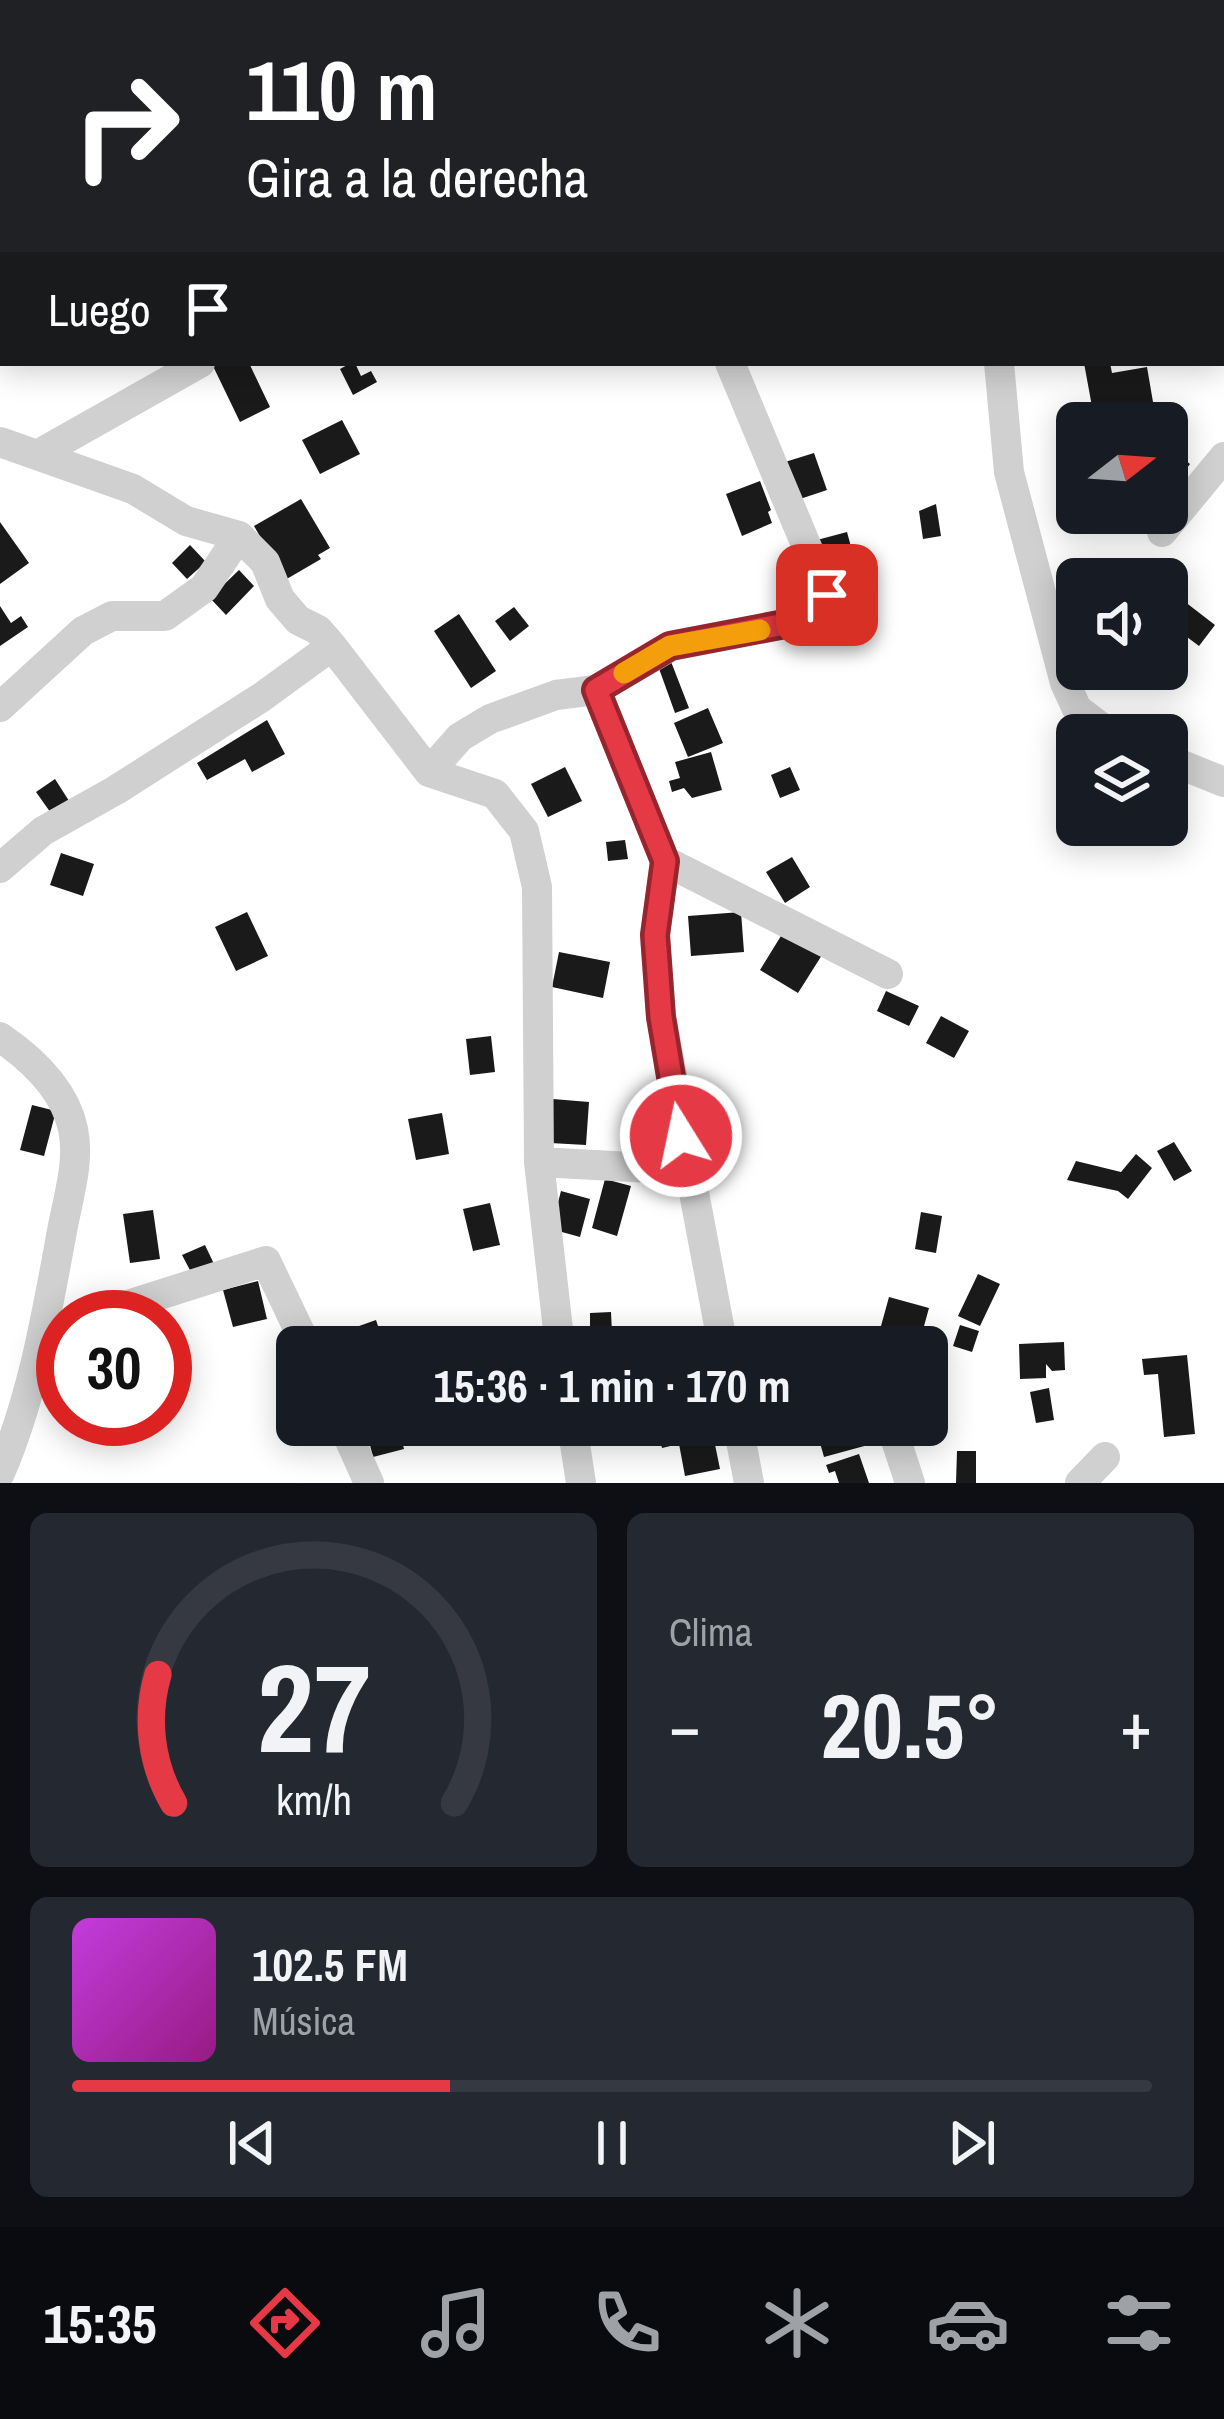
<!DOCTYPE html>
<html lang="es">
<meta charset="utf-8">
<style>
body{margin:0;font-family:"Archivo Narrow",sans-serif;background:#242831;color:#f1f3f6;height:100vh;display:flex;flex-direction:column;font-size:45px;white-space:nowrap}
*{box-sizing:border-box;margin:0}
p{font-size:39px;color:#9ea1a6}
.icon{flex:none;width:66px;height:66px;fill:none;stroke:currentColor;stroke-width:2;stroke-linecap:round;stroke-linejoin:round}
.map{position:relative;height:1483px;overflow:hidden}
.drawer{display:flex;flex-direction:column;gap:30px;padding:30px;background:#0d0f14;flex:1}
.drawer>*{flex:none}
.top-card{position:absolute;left:0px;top:0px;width:1224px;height:366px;box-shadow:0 6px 30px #0003;background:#202124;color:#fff;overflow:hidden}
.needle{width:78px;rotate:73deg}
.buttons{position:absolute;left:1056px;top:402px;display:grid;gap:24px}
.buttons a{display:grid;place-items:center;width:132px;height:132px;border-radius:18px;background:#171b24;box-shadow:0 6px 30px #0003;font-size:60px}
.speed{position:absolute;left:36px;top:1290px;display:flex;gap:24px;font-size:60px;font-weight:700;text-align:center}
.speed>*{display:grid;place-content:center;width:156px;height:156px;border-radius:50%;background:#171b24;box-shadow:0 6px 30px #0003;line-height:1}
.speed .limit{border:18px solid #d22;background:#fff;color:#111}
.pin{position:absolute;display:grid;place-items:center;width:102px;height:102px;color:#fff;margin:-51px;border-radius:24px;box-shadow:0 6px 18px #0006}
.me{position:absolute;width:132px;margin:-66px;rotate:350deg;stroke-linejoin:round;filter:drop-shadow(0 0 9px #0008)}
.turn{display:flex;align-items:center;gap:42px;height:252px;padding:0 48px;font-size:54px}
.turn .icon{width:156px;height:156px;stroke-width:2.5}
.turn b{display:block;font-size:84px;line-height:102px}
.then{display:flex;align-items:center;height:114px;padding:0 48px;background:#0003;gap:24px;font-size:45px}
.big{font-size:90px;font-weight:700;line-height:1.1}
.drawer .widget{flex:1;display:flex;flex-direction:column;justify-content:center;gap:18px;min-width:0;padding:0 42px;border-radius:18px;background:#242831}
.drawer .dial{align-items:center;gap:0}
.dial svg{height:312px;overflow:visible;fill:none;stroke:#363941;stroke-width:7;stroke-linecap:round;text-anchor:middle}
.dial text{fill:#f1f3f6;stroke:none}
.song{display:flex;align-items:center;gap:36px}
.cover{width:144px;height:144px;border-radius:18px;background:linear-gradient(135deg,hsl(290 70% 55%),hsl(310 70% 35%))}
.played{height:12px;border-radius:6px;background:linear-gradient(90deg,#e63946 35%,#363941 35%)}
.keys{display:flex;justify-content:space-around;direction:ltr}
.heat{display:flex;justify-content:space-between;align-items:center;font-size:66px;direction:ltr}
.drawer .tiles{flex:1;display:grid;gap:30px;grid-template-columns:1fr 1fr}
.widget:last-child{grid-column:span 2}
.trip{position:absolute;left:276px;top:1326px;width:672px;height:120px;border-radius:18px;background:#171b24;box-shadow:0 6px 30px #0003;font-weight:700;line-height:120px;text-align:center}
.tab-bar{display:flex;height:192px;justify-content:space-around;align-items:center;background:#090b0e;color:#9ea1a6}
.tab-bar .icon{width:84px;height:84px}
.tab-bar .current{color:#e63946}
.tab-bar b{font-size:54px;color:#f1f3f6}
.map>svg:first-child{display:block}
</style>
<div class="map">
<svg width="1224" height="1483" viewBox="0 0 1224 1483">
<rect width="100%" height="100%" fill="#fff"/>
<path fill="#1a1a1a" d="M 218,363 L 249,363 L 270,407 L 240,422 L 213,366 Z
M 351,363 L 355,363 L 361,376 L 371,371 L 377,382 L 353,395 L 340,369 Z
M 1084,363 L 1110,363 L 1112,373 L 1147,367 L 1153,402 L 1093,412 Z
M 342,420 L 360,454 L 320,474 L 302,440 Z
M 1167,446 L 1190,464 L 1178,480 L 1167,471 Z
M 814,453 L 827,490 L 797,500 L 785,462 Z
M 760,481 L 771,510 L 768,512 L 772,523 L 742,536 L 726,494 Z
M 301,499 L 330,548 L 318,555 L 321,559 L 285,580 L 254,526 Z
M 936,504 L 941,536 L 923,539 L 919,511 Z
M 0,522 L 29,563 L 0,584 Z
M 847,532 L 857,569 L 827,577 L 817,540 Z
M 190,545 L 206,562 L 187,579 L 172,563 Z
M 239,570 L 254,586 L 226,615 L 210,598 Z
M 1167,588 L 1215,625 L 1199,646 L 1167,622 Z
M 0,606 L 11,623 L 21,616 L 28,627 L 0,646 Z
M 514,607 L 529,626 L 510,641 L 495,621 Z
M 459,614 L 496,671 L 471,688 L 434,631 Z
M 670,659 L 689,708 L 675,713 L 657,663 Z
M 708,708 L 723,743 L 688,757 L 674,723 Z
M 267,720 L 285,754 L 252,772 L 245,759 L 207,780 L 197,763 Z
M 711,752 L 722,790 L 692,798 L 684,788 L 672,792 L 669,781 L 680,778 L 675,762 Z
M 565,767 L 582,801 L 548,817 L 531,784 Z
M 790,767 L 800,790 L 780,798 L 771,775 Z
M 55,779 L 71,804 L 53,816 L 36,792 Z
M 625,840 L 628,859 L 608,861 L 606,842 Z
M 61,853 L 94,864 L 83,896 L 50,885 Z
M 792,857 L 810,887 L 785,903 L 766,872 Z
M 247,912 L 268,956 L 236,971 L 215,927 Z
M 741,912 L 744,952 L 691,956 L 688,916 Z
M 784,931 L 822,955 L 798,993 L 760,970 Z
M 559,952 L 610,962 L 603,998 L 552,987 Z
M 886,991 L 919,1006 L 909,1026 L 877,1011 Z
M 941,1016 L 969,1031 L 954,1058 L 926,1043 Z
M 491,1036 L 495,1072 L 470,1075 L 466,1039 Z
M 553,1099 L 589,1102 L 586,1145 L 550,1143 Z
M 32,1105 L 56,1111 L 44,1156 L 20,1150 Z
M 442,1113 L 449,1154 L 416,1160 L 408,1119 Z
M 1174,1142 L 1192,1171 L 1174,1181 L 1157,1151 Z
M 1136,1154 L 1152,1168 L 1128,1199 L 1118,1191 L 1067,1180 L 1076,1161 L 1121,1172 Z
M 605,1179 L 631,1186 L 617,1236 L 592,1228 Z
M 561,1191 L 590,1199 L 580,1237 L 551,1229 Z
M 490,1203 L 500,1245 L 473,1251 L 463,1209 Z
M 153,1210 L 160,1259 L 130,1263 L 123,1214 Z
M 921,1212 L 942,1216 L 936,1253 L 915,1249 Z
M 205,1245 L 214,1264 L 192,1274 L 182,1255 Z
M 978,1274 L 1000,1284 L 980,1326 L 958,1316 Z
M 258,1281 L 267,1319 L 233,1327 L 223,1290 Z
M 889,1297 L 929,1308 L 921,1337 L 881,1326 Z
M 611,1312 L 612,1333 L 590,1333 L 590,1313 Z
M 376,1320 L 385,1347 L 335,1347 L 331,1336 Z
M 960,1325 L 979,1331 L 972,1352 L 953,1346 Z
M 1064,1342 L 1065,1370 L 1052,1371 L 1046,1364 L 1046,1378 L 1020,1379 L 1019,1344 Z
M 1187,1355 L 1195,1434 L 1164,1437 L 1158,1374 L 1144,1375 L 1142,1359 Z
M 1049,1388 L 1054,1420 L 1036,1423 L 1030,1392 Z
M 381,1425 L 398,1425 L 404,1449 L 373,1457 L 366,1429 Z
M 666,1425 L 711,1425 L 720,1469 L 685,1476 L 679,1444 L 662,1448 L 657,1427 Z
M 815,1425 L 874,1425 L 879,1442 L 824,1457 Z
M 957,1451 L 976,1451 L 976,1483 L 956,1483 Z
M 859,1454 L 869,1483 L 839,1483 L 835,1471 L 829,1473 L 826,1465 Z"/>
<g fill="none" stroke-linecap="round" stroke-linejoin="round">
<path stroke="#d0d0d0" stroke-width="30" d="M 1188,0 L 1189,3
M 1221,127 L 1224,152
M 1221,227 L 1224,226
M 1221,281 L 1224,281
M 999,363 L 1009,472 L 1065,683 L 1077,709 L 1111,735
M 0,442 L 133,489 L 186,521 L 239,536 L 265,562 L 280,599 L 298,620 L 318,630 L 332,646 L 429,772 L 495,794 L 524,831 L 537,887 L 539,1162 L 560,1347
M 37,455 L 200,363
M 1162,532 L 1224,457
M 596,690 L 665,861 L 655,935 L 661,1017 L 723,1347
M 0,707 L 83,631 L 112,616 L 165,616 L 204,588 L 239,536
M 1167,759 L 1224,782
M 429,772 L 460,737 L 490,719 L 556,695 L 596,690 L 671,646 L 816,618 L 828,606 L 827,595 L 730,363
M 665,861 L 888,974
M 0,868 L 43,831 L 116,790 L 262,697 L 332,646
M 0,1037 C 32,1059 65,1090 73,1129 C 80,1162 68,1198 62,1231 C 47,1312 33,1397 0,1473
M 539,1162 L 688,1170
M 90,1317 L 266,1261 L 307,1347
M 343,1425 L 369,1483
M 572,1425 L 581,1483
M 738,1425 L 749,1483
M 891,1425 L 910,1483
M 1080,1483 L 1105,1457"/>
</g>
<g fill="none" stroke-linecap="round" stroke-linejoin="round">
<g stroke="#96252e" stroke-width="30">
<path id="route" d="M 681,1136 L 661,1017 L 655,935 L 665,861 L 596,690 L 670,646 L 816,618 L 827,606 L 827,595"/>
</g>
<use href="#route" stroke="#e63946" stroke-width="21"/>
<path stroke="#f59e0b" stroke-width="21" d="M 624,673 L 670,646 L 760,630"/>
</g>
</svg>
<div class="buttons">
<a><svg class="needle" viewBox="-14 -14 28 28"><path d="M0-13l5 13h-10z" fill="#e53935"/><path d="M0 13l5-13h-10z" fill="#9ea1a6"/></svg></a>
<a><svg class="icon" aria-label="sound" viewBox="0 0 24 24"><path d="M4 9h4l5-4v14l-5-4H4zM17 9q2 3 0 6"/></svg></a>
<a><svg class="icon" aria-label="layers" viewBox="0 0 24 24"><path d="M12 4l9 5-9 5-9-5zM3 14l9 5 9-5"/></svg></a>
</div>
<div class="speed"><div class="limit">30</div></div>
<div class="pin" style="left:827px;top:595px;background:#d93025"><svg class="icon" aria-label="arrive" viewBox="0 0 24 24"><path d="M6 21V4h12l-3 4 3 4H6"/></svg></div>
<svg class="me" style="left:681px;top:1136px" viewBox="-20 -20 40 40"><circle r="17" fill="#e63946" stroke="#fff" stroke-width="3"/><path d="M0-11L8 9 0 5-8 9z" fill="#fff"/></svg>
<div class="trip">15:36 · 1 min · 170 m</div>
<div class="top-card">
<div class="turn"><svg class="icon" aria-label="right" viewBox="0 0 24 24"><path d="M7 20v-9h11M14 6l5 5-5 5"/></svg><div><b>110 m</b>Gira a la derecha</div></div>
<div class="then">Luego<svg class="icon" aria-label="arrive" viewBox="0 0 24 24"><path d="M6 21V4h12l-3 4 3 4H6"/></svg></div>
</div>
</div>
<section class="drawer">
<div class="tiles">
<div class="widget dial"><svg viewBox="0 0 100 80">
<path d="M14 69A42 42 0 1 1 86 69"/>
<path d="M14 69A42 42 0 0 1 10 36" stroke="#e63946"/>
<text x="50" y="56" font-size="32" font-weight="700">27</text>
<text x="50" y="72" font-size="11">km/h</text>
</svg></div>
<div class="widget"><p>Clima</p>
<div class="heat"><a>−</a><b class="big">20.5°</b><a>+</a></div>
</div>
<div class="widget">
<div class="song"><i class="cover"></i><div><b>102.5 FM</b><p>Música</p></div></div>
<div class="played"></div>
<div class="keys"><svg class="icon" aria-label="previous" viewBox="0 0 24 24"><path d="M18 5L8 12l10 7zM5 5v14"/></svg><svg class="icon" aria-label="pause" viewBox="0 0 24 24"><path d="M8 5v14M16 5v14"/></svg><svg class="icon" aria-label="next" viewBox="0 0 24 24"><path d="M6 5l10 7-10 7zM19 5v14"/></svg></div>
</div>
</div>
</section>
<nav class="tab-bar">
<b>15:35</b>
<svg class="icon current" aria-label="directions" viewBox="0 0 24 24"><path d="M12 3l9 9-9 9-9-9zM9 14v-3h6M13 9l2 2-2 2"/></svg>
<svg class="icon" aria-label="music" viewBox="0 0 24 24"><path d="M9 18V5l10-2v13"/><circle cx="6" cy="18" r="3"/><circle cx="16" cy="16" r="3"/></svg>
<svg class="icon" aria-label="phone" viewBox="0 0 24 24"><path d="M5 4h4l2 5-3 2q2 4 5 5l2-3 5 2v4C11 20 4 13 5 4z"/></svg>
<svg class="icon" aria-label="climate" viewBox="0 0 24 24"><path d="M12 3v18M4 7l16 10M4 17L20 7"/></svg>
<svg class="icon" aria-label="car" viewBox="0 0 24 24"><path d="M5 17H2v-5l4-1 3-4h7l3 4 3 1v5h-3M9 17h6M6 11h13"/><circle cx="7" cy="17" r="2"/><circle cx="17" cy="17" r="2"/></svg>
<svg class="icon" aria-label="filters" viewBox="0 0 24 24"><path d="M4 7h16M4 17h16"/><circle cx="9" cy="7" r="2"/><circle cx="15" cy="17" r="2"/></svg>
</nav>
